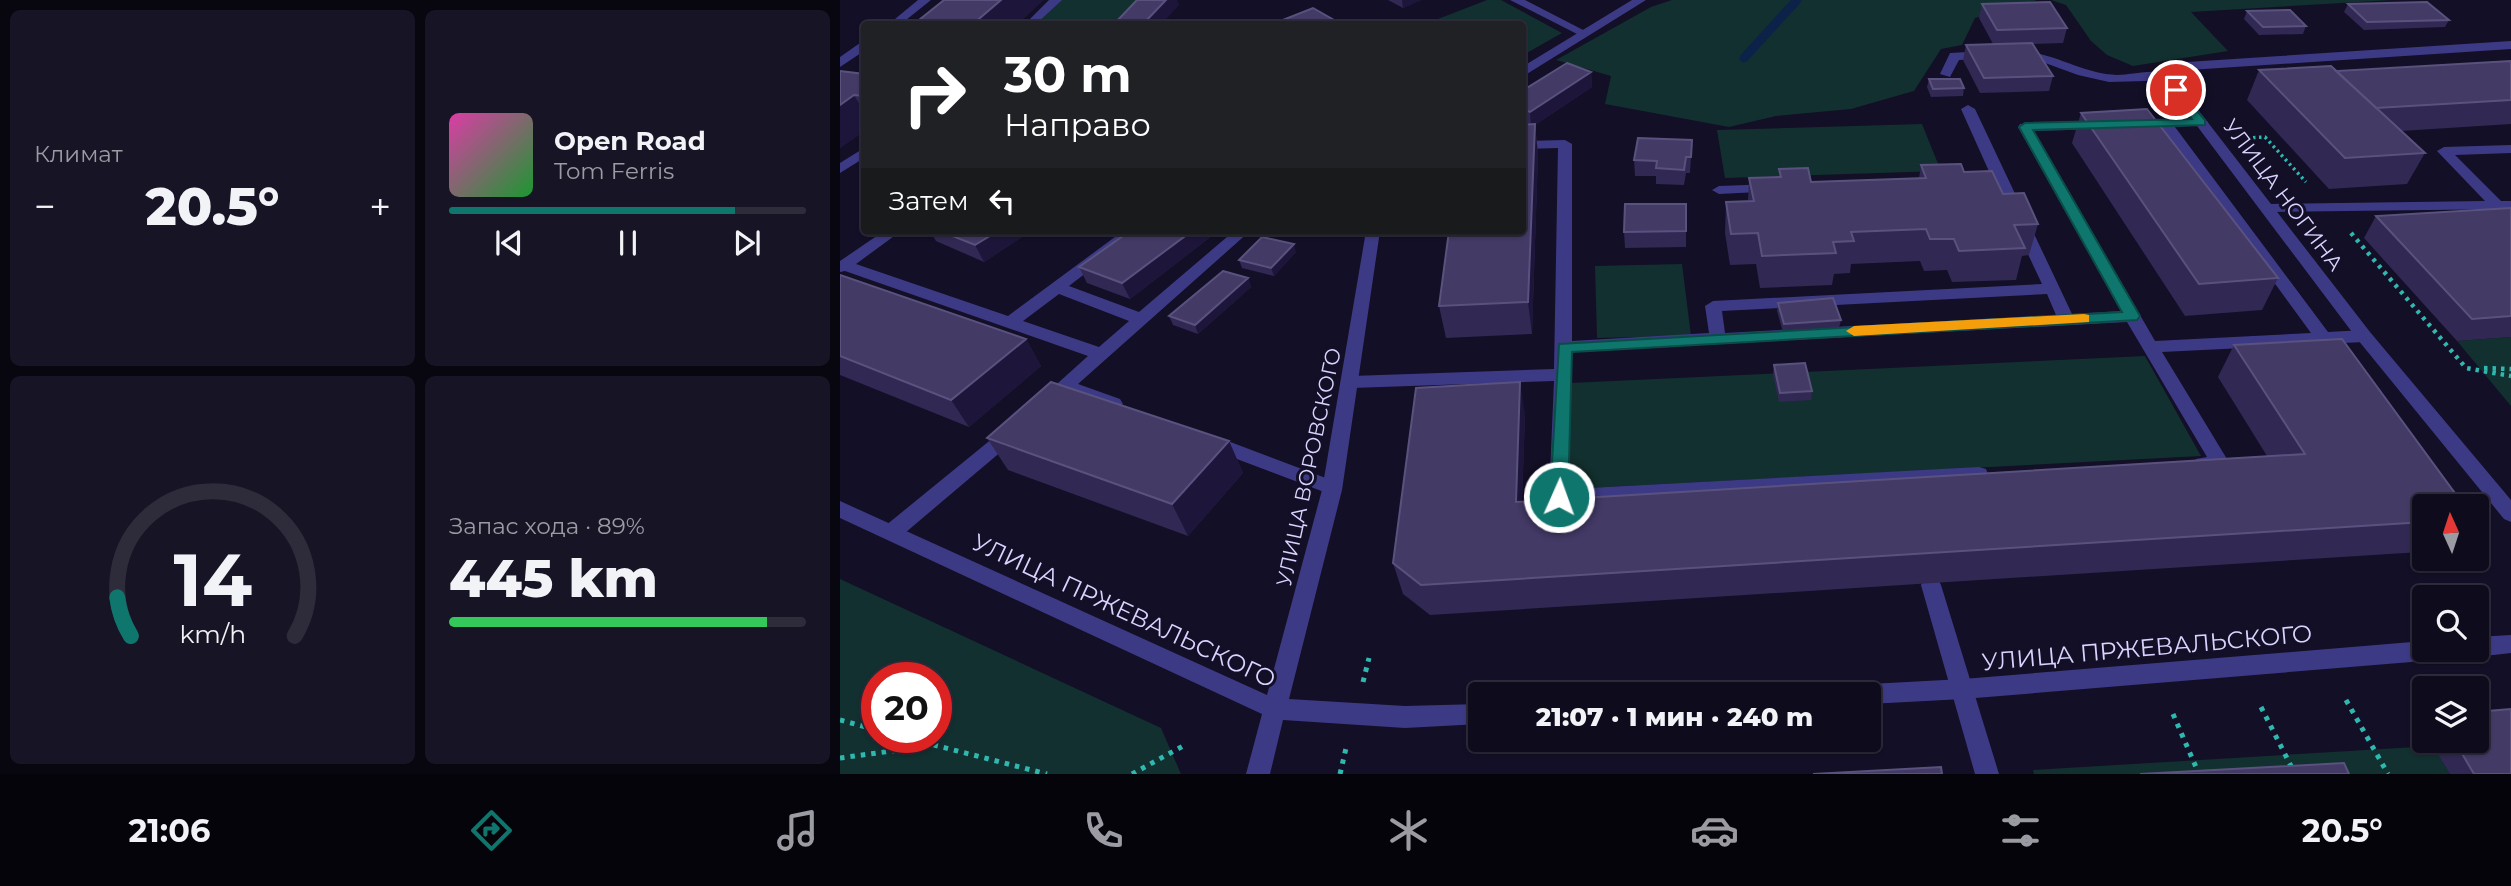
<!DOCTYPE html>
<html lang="ru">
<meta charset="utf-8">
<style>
body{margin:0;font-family:Montserrat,sans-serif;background:#171425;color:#f1f3f6;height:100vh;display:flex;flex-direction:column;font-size:26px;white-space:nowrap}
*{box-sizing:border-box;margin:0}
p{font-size:23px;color:#9b9ba3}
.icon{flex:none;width:38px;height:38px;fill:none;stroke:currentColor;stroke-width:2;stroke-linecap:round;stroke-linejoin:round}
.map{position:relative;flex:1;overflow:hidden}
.panel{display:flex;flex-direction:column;gap:10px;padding:10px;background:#08060f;width:840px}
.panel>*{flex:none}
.banner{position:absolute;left:21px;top:21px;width:665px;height:214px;border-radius:7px;box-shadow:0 2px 5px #0004,0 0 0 2px #2e2b3b;background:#202124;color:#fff;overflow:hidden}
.needle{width:46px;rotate:357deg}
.buttons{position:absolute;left:1572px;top:494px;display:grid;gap:14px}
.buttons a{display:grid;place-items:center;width:77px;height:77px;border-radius:7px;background:#0e0b1c;box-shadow:0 2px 5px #0004,0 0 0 2px #2e2b3b;font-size:35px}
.speed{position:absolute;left:21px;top:662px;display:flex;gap:14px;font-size:35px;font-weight:700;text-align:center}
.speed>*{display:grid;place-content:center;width:91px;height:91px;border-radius:50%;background:#0e0b1c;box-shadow:0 2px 5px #0004,0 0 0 2px #2e2b3b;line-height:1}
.speed .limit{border:10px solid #d22;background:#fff;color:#111}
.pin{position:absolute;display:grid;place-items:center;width:60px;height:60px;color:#fff;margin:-30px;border:4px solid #fff;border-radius:50%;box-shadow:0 2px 7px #0007}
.me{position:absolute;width:77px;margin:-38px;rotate:2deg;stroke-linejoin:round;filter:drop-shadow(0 0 5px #0008)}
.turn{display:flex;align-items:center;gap:24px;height:147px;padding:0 28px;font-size:32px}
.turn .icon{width:91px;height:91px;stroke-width:2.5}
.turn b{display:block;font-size:49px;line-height:60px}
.then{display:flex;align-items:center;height:66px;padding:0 28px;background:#0003;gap:14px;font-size:26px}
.big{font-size:52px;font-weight:800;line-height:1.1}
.panel .widget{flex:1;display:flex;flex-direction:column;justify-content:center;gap:10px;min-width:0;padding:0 24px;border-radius:10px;background:#171425}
.panel .dial{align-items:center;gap:0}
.dial svg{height:182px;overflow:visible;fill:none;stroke:#2e2b3b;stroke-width:7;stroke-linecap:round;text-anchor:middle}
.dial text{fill:#f1f3f6;stroke:none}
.song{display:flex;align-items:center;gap:21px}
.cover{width:84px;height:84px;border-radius:10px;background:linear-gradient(135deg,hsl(320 70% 55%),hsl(130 70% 35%))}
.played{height:7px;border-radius:4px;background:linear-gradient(90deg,#0f766e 80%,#2e2b3b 80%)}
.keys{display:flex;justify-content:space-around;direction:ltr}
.heat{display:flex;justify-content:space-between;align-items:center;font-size:38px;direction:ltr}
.charge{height:10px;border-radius:5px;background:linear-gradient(90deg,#34c759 89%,#2e2b3b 0)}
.panel .tiles{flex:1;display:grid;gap:10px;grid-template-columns:repeat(2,1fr)}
.trip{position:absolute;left:628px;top:682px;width:413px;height:70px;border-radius:7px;background:#0e0b1c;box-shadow:0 2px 5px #0004,0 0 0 2px #2e2b3b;font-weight:800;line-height:70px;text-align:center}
.tabs{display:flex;height:112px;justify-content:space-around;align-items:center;background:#06040b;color:#9b9ba3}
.tabs .icon{width:49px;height:49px}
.tabs .selected{color:#0f766e}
.tabs b{font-size:32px;color:#f1f3f6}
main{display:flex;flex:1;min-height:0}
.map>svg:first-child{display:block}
</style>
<main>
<section class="panel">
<div class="tiles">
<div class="widget"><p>Климат</p>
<div class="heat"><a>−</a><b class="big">20.5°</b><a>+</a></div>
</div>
<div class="widget">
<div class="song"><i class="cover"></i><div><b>Open Road</b><p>Tom Ferris</p></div></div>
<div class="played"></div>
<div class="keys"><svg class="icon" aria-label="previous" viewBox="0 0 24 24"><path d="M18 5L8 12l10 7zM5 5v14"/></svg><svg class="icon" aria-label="pause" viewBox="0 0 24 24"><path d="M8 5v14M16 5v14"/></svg><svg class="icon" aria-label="next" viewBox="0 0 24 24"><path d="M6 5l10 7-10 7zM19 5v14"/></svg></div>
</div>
<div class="widget dial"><svg viewBox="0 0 100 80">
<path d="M14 69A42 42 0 1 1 86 69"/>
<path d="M14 69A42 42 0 0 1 8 52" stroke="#0f766e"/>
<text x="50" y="56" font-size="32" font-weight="700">14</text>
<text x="50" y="72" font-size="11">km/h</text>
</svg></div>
<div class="widget"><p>Запас хода · 89%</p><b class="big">445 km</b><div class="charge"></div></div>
</div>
</section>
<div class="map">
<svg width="1671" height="774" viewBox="0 0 1671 774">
<rect width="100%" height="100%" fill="#130f26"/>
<path fill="#12302f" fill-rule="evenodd" d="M 213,0 L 300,0 L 276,24 L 186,24 Z
M 647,0 L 661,0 L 722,33 L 683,55 L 682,24 L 585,24 Z
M 832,0 L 1197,0 L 1135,18 L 1122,45 L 1101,49 L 1074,91 L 1011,109 L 936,116 L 889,127 L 765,104 L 771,76 L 716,60 L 811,7 Z
M 1211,0 L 1553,0 L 1351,12 L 1388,51 L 1293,66 L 1267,55 L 1251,41 L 1226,5 Z
M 1082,124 L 1101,171 L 885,178 L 877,130 Z
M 842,264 L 851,336 L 757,338 L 755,266 Z
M 1671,337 L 1671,406 L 1617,341 Z
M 1305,356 L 1361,456 L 727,489 L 730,383 Z
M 0,579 L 321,728 L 341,774 L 0,774 ZM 37,677 L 96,677 L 96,737 L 37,737 Z
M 1593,746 L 1610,774 L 1194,774 L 1193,770 Z"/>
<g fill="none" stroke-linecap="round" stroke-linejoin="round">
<path stroke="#0c2248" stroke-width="9" d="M 904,58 L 957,0"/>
<path stroke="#2fb8b0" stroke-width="3.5" stroke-dasharray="2.5 3.5" stroke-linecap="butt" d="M 1407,138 L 1425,137 L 1466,182"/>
<path stroke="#2fb8b0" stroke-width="4.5" stroke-dasharray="3.5 5" stroke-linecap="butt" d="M 1511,233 L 1626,368 L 1671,376
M 1644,368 L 1671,369"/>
<path stroke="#2fb8b0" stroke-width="5" stroke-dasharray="4.5 6" stroke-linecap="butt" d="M 523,682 L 529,658
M 1506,700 L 1548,774
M 1421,707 L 1455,774
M 1333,714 L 1359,774
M 0,720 L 37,730
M 63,737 L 207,774
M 0,758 L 89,746
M 292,774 L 343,746
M 500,774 L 507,744"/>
<path fill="#3d3a85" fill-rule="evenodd" d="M 209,0 L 222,0 L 196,24 L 185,24 Z
M 670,0 L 685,0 L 749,33 L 739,35 Z
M 1146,51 L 1150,52 L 1150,58 L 1119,60 L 1110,77 L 1100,74 L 1110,53 Z
M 1181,51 C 1215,53 1243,74 1277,75 C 1290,75 1322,68 1330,74 L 1306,81 L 1269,82 L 1238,75 L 1197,60 L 1177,58 L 1177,52 Z
M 1128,105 L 1135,109 L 1232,314 L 1281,311 L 1178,127 L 1180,124 L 1261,121 L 1268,125 L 1261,129 L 1194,131 L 1315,341 L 1471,333 L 1321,127 L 1296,128 L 1289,124 L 1296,120 L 1361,118 L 1368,122 L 1366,125 L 1335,127 L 1488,332 L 1524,330 L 1532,336 L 1524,342 L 1322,352 L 1390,464 L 1388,469 L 1356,469 L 1354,464 L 1356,459 L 1367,457 L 1287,322 L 732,352 L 729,489 L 1139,467 L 1146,469 L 1148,474 L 1146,479 L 1139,481 L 719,505 L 712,502 L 709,497 L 714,381 L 512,388 L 503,382 L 512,376 L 714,369 L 718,148 L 682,149 L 682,141 L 725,140 L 732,144 L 732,341 L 869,333 L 865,306 L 873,301 L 1202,284 L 1156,186 L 1136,187 L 1129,183 L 1136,179 L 1152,178 L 1121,109 ZM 1207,294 L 1216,315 L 885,333 L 882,311 Z
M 1671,145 L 1671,153 L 1615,155 L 1661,201 L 1671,201 L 1671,209 L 1426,212 L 1419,208 L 1426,204 L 1645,201 L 1597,151 L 1604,147 Z
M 24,148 L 24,158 L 0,173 L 0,163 Z
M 933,184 L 938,185 L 938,191 L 879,194 L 872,190 L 879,186 Z
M 44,231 L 61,231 L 16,264 L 168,316 L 283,231 L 300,231 L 229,286 L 299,312 L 394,231 L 410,231 L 238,384 L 280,399 L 283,404 L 274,410 L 227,393 L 207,407 L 198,401 L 248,356 L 5,271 L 0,272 L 0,261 ZM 219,294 L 289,321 L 259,347 L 183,321 Z
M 170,427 L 176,429 L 179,434 L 176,439 L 59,538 L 52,540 L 45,538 L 42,532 L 45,526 L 164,429 Z
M 372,435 L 499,483 L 502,488 L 499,493 L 492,495 L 365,447 L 363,442 L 365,437 Z
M 1091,576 L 1098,579 L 1101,585 L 1159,774 L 1135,774 L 1081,585 L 1084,579 Z"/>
<path fill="#3d3a85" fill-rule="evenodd" d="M 78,0 L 91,0 L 61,24 L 49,24 Z
M 792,0 L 806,0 L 682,77 L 682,67 Z
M 1671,41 L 1671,49 L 1349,70 L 1332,76 L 1530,332 L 1671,500 L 1671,522 L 1664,519 L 1518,340 L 1318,74 L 1347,62 Z
M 20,43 L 24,43 L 24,51 L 0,67 L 0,57 Z
M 526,231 L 540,231 L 502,490 L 449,699 L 565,706 L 640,704 L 640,724 L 565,728 L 443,720 L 430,774 L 406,774 L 422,714 L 0,518 L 0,501 L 427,695 L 482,490 Z
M 1671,635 L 1671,653 L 1636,657 L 1628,654 L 1626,649 L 1636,649 L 1636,637 Z
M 1584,641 L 1584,649 L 1619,649 L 1616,656 L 1608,659 L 1123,699 L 1029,704 L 1029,695 L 1000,695 L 1003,688 L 1011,685 L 1123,679 Z"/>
</g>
<path fill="#312854" d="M 548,0 L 581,0 L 563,8 Z
M 1142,4 L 1227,28 L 1223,43 L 1193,44 L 1213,76 L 1209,91 L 1140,93 L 1123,60 L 1126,45 L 1153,44 L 1139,18 Z
M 1508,4 L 1609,20 L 1605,27 L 1524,30 L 1504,12 Z
M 1407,11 L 1466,26 L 1463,34 L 1419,35 L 1404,19 Z
M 1671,61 L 1671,124 L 1561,131 L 1585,153 L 1567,184 L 1489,189 L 1407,100 L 1419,70 L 1496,71 Z
M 0,71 L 24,74 L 24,131 L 0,148 Z
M 751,72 L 752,87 L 695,125 L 698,154 L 692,334 L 606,338 L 599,306 L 685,124 L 682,124 L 682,91 Z
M 1089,79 L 1124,88 L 1123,96 L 1091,97 L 1087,87 Z
M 1241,113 L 1438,278 L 1422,310 L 1345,316 L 1232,143 Z
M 852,140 L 850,173 L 846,173 L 844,185 L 816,184 L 816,176 L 795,176 L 794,160 Z
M 1081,165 L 1124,172 L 1163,194 L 1198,224 L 1189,255 L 1182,256 L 1176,280 L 1112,282 L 1107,270 L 1084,271 L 1080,261 L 1011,264 L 1010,273 L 994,274 L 992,285 L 920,288 L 916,264 L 890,265 L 885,233 L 886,202 L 908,201 L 909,178 L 939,177 L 939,169 L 971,182 L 1079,178 Z
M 846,204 L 846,247 L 785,248 L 784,232 Z
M 1671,208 L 1671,337 L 1617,341 L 1524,238 L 1536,216 Z
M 90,231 L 191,231 L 144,262 L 96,241 Z
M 290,231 L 371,231 L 373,235 L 290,299 L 247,283 L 239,267 Z
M 456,252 L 434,276 L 402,268 L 399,260 Z
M 0,275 L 186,339 L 201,366 L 129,427 L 0,375 Z
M 408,278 L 411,287 L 358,334 L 333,325 L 329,316 Z
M 938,303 L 1001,320 L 999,328 L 943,332 L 937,311 Z
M 1394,345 L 1584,506 L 1584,549 L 1581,552 L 590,615 L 563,594 L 553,563 L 685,414 L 682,502 L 1427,456 L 1378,377 Z
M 934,365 L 972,391 L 971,400 L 939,402 L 933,374 Z
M 147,438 L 389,441 L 403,473 L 348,536 L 168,470 Z
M 1589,740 L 1636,740 L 1671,774 L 1610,774 Z"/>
<path fill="#1d163a" d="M 161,0 L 204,0 L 178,24 L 133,24 Z
M 326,0 L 337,0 L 339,5 L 322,24 L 303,24 Z
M 562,0 L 581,0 L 563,8 Z
M 751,72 L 752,87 L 695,125 L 698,154 L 692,334 L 688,302 L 691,127 L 690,112 Z
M 14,95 L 24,112 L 24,131 L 0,148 L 0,105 Z
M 158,231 L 191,231 L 144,262 L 135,245 Z
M 352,231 L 371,231 L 373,235 L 290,299 L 282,283 Z
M 454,244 L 456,252 L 434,276 L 431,268 Z
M 408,278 L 411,287 L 358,334 L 355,325 Z
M 186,339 L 201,366 L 129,427 L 111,400 Z
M 680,382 L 685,414 L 681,534 L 676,502 Z
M 389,441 L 403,473 L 348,536 L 332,504 Z"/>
<path fill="#433a66" stroke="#5a527e" stroke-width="2" d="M 104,0 L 161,0 L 133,24 L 74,24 Z
M 297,0 L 326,0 L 303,24 L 274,24 Z
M 1210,2 L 1227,28 L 1157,30 L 1142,4 Z
M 1587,2 L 1609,20 L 1527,22 L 1508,4 Z
M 473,8 L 501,24 L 439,24 L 435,23 Z
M 1450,10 L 1466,26 L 1423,27 L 1407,11 Z
M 1192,43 L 1213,76 L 1144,78 L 1126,45 Z
M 1671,61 L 1671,100 L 1536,108 L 1496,71 Z
M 727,63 L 751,72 L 690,112 L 682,109 L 682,91 Z
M 1491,66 L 1585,153 L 1505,158 L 1419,70 Z
M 0,71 L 24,74 L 24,96 L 14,95 L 0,105 Z
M 1089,79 L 1120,79 L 1124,88 L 1093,89 Z
M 1307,109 L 1438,278 L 1359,284 L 1241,113 Z
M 695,124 L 688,302 L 599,306 L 609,231 L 682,231 L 682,125 Z
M 798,138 L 852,140 L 851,157 L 846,157 L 844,170 L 816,168 L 817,161 L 794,160 Z
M 1121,164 L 1124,172 L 1152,171 L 1163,194 L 1184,193 L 1198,224 L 1174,225 L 1185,248 L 1119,251 L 1114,239 L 1090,239 L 1086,229 L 1011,232 L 1014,241 L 993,242 L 996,253 L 922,256 L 918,233 L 891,234 L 886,202 L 914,201 L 909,178 L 941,177 L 939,169 L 968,168 L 971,182 L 1086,178 L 1081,165 Z
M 785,204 L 846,204 L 846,231 L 784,232 Z
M 1671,208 L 1671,316 L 1632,319 L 1536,216 Z
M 100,231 L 158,231 L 135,245 Z
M 290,231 L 352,231 L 282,283 L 239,267 Z
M 422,237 L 454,244 L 431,268 L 399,260 Z
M 383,271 L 408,278 L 355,325 L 329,316 Z
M 0,275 L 186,339 L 111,400 L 0,356 Z
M 993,298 L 1001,320 L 944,324 L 938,303 Z
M 1502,339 L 1617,496 L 1613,506 L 1584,506 L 1584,522 L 581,585 L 553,563 L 576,388 L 680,382 L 676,502 L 1465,454 L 1394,345 Z
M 965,363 L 972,391 L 940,393 L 934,365 Z
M 211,382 L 389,441 L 332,504 L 147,438 Z
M 1671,709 L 1671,774 L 1634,774 L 1614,740 L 1636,740 L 1636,712 Z
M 1504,763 L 1509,774 L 1300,774 Z
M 1101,767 L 1102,774 L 973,774 Z"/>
<path fill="#0f766e" stroke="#0a4d48" stroke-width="2" d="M 1336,87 L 1365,120 L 1365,125 L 1193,130 L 1300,316 L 1297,320 L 732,352 L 728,497 L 719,504 L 713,502 L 710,497 L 719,344 L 1282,312 L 1179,127 L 1185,123 L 1352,119 L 1331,90 Z"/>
<path fill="#f59e0b" d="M 1244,314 L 1249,315 L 1249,322 L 1014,336 L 1006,331 L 1014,326 Z"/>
<g text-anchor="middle" stroke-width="6" stroke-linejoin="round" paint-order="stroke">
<g font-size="21" fill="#d9d4ff" stroke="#130f26">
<text transform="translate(1443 195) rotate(53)" y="7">УЛИЦА НОГИНА</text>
<text transform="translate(469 467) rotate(-78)" y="7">УЛИЦА ВОРОВСКОГО</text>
</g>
<g font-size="24" fill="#d9d4ff" stroke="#130f26">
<text transform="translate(284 611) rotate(25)" y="8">УЛИЦА ПРЖЕВАЛЬСКОГО</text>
<text transform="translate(1307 648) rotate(-5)" y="8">УЛИЦА ПРЖЕВАЛЬСКОГО</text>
</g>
</g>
</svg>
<div class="buttons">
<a><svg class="needle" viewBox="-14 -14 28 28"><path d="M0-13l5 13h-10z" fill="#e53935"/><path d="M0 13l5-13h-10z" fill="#9b9ba3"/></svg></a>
<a><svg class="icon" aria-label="search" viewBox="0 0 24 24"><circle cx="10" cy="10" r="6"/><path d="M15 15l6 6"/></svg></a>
<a><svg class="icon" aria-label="layers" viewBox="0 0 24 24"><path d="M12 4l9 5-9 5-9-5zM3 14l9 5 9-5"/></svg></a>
</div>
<div class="speed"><div class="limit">20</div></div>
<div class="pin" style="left:1336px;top:90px;background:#d93025"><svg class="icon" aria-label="arrive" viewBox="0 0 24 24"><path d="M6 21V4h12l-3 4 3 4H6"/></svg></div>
<svg class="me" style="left:719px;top:497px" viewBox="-20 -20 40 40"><circle r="17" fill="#0f766e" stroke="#fff" stroke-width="3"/><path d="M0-11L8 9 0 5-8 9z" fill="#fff"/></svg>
<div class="trip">21:07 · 1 мин · 240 m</div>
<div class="banner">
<div class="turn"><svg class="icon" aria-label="right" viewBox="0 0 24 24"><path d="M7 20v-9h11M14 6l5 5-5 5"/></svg><div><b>30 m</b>Направо</div></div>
<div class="then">Затем<svg class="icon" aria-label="left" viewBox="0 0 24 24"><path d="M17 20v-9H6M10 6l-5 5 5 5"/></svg></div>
</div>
</div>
</main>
<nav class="tabs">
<b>21:06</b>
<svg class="icon selected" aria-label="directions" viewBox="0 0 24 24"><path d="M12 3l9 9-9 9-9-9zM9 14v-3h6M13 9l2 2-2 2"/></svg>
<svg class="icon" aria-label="music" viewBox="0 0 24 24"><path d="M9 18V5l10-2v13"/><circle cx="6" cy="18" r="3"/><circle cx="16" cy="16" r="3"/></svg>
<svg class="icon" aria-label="phone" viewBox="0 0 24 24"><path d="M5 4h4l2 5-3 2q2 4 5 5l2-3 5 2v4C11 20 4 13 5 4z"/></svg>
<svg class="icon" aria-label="climate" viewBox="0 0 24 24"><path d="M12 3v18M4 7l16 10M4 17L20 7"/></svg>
<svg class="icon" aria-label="car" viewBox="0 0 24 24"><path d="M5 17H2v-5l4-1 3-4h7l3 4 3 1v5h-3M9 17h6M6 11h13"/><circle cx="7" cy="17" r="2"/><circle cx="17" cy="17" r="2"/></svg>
<svg class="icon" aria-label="filters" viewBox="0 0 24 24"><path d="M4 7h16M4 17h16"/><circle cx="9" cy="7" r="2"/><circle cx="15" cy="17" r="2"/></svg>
<b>20.5°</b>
</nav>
